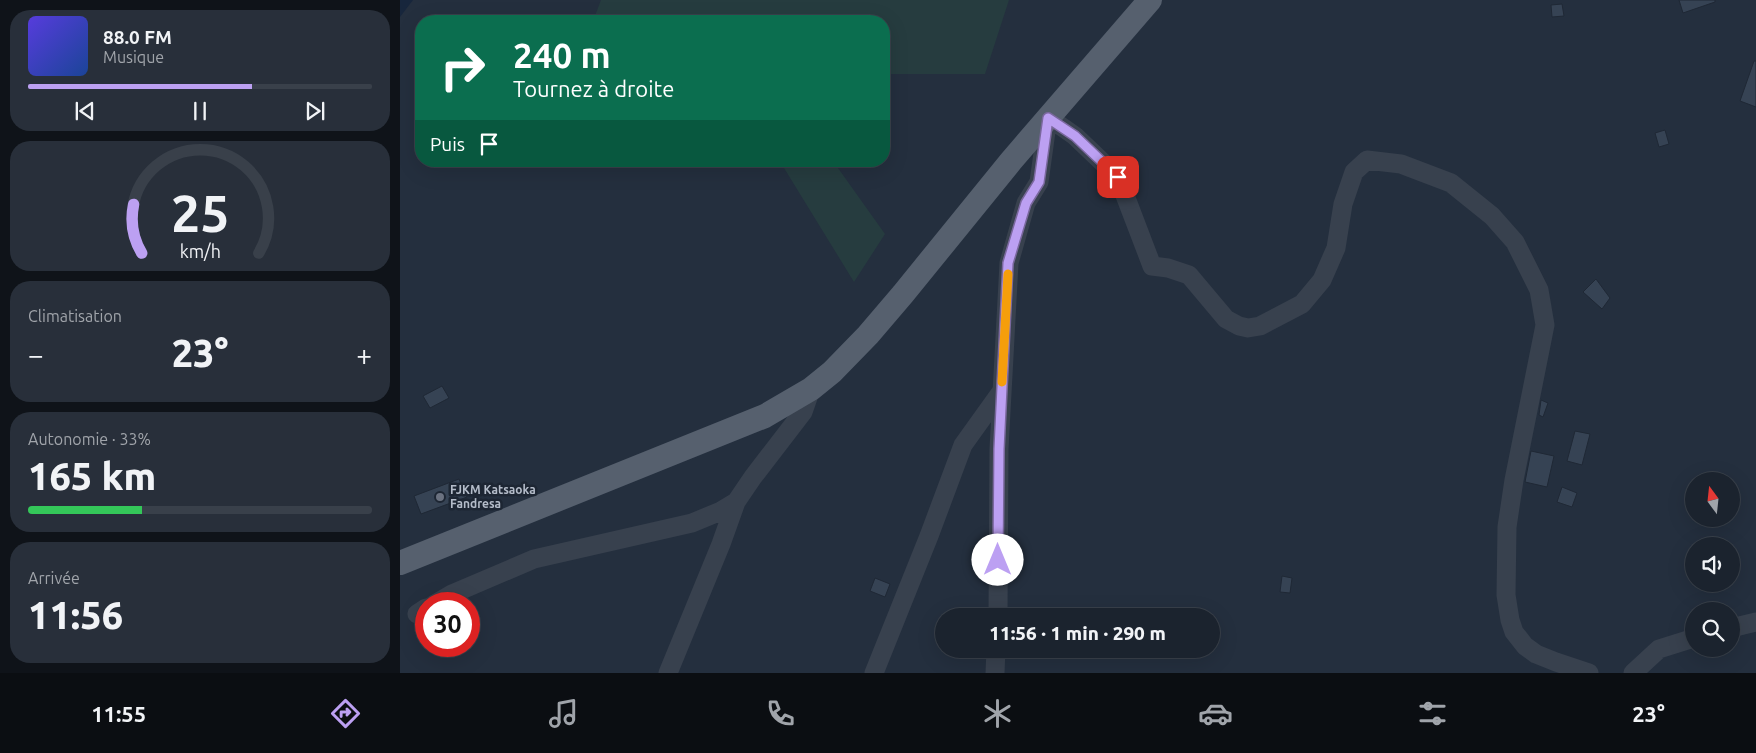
<!DOCTYPE html>
<html lang="fr">
<meta charset="utf-8">
<style>
body{margin:0;font-family:Ubuntu,sans-serif;background:#282f3a;color:#f1f3f6;height:100vh;display:flex;flex-direction:column;font-size:19px;white-space:nowrap}
*{box-sizing:border-box;margin:0}
p{font-size:16px;color:#a0a4aa}
.icon{flex:none;width:28px;height:28px;fill:none;stroke:currentColor;stroke-width:2;stroke-linecap:round;stroke-linejoin:round}
.map{position:relative;flex:1;overflow:hidden}
.details{display:flex;flex-direction:column;gap:10px;padding:10px;background:#0f1319;width:400px}
.details>*{flex:none}
.top-card{position:absolute;left:15px;top:15px;width:475px;height:152px;border-radius:20px;box-shadow:0 5px 20px #0002,0 0 0 1px #39404a;background:#0b6e4f;color:#fff;overflow:hidden}
.needle{width:32px;rotate:345deg}
.controls{position:absolute;left:1285px;top:472px;display:grid;gap:10px}
.controls a{display:grid;place-items:center;width:55px;height:55px;border-radius:50%;background:#1b232e;box-shadow:0 5px 20px #0002,0 0 0 1px #39404a;font-size:25px}
.speed{position:absolute;left:15px;top:592px;display:flex;gap:10px;font-size:25px;font-weight:700;text-align:center}
.speed>*{display:grid;place-content:center;width:65px;height:65px;border-radius:50%;background:#1b232e;box-shadow:0 5px 20px #0002,0 0 0 1px #39404a;line-height:1}
.speed .limit{border:8px solid #d22;background:#fff;color:#111}
.pin{position:absolute;display:grid;place-items:center;width:42px;height:42px;color:#fff;margin:-21px;border-radius:10px;box-shadow:0 2px 8px #0006}
.me{position:absolute;width:55px;margin:-28px;rotate:0deg;stroke-linejoin:round;filter:drop-shadow(0 0 4px #0008)}
.turn{display:flex;align-items:center;gap:18px;height:105px;padding:0 15px;font-size:22px}
.turn .icon{width:65px;height:65px;stroke-width:2.5}
.turn b{display:block;font-size:35px;line-height:42px}
.then{display:flex;align-items:center;height:48px;padding:0 15px;background:#0003;gap:10px;font-size:19px}
.big{font-size:38px;font-weight:800;line-height:1.1}
.details .card{flex:1;display:flex;flex-direction:column;justify-content:center;gap:8px;min-width:0;padding:0 18px;border-radius:20px;background:#282f3a}
.details .dial{align-items:center;gap:0}
.dial svg{height:130px;overflow:visible;fill:none;stroke:#39404a;stroke-width:7;stroke-linecap:round;text-anchor:middle}
.dial text{fill:#f1f3f6;stroke:none}
.song{display:flex;align-items:center;gap:15px}
.cover{width:60px;height:60px;border-radius:8px;background:linear-gradient(135deg,hsl(250 70% 55%),hsl(220 70% 35%))}
.played{height:5px;border-radius:2px;background:linear-gradient(90deg,#bca0f2 65%,#39404a 65%)}
.keys{display:flex;justify-content:space-around;direction:ltr}
.heat{display:flex;justify-content:space-between;align-items:center;font-size:28px;direction:ltr}
.charge{height:8px;border-radius:4px;background:linear-gradient(90deg,#34c759 33%,#39404a 0)}
.trip{position:absolute;left:535px;top:608px;width:285px;height:50px;border-radius:25px;background:#1b232e;box-shadow:0 5px 20px #0002,0 0 0 1px #39404a;font-weight:800;line-height:50px;text-align:center}
.menu{display:flex;height:80px;justify-content:space-around;align-items:center;background:#0b0e12;color:#a0a4aa}
.menu .icon{width:35px;height:35px}
.menu .current{color:#bca0f2}
.menu b{font-size:22px;color:#f1f3f6}
main{display:flex;flex:1;min-height:0}
.map>svg:first-child{display:block}
</style>
<main>
<section class="details">
<div class="card">
<div class="song"><i class="cover"></i><div><b>88.0 FM</b><p>Musique</p></div></div>
<div class="played"></div>
<div class="keys"><svg class="icon" aria-label="previous" viewBox="0 0 24 24"><path d="M18 5L8 12l10 7zM5 5v14"/></svg><svg class="icon" aria-label="pause" viewBox="0 0 24 24"><path d="M8 5v14M16 5v14"/></svg><svg class="icon" aria-label="next" viewBox="0 0 24 24"><path d="M6 5l10 7-10 7zM19 5v14"/></svg></div>
</div>
<div class="card dial"><svg viewBox="0 0 100 80">
<path d="M14 69A42 42 0 1 1 86 69"/>
<path d="M14 69A42 42 0 0 1 9 39" stroke="#bca0f2"/>
<text x="50" y="56" font-size="32" font-weight="700">25</text>
<text x="50" y="72" font-size="11">km/h</text>
</svg></div>
<div class="card"><p>Climatisation</p>
<div class="heat"><a>−</a><b class="big">23°</b><a>+</a></div>
</div>
<div class="card"><p>Autonomie · 33%</p><b class="big">165 km</b><div class="charge"></div></div>
<div class="card"><p>Arrivée</p><b class="big">11:56</b></div>
</section>
<div class="map">
<svg width="1356" height="673" viewBox="0 0 1356 673">
<rect width="100%" height="100%" fill="#242f3e"/>
<path fill="#263c3f" d="M 201,0 L 609,0 L 585,74 L 484,74 L 484,21 L 193,21 Z
M 371,161 L 433,161 L 485,234 L 454,282 L 384,168 Z"/>
<path fill="#17263c" d="M 0,0 L 13,0 L 0,17 Z"/>
<path fill="#364354" stroke="#1f2835" d="M 1279,0 L 1315,0 L 1315,2 L 1283,13 Z
M 1162,4 L 1164,16 L 1152,17 L 1151,5 Z
M 1354,61 L 1356,61 L 1356,107 L 1340,101 Z
M 1265,130 L 1269,144 L 1259,147 L 1255,133 Z
M 1196,279 L 1210,298 L 1202,309 L 1183,292 Z
M 42,386 L 49,398 L 30,408 L 23,396 Z
M 1141,400 L 1148,403 L 1143,417 L 1139,415 Z
M 1175,431 L 1190,434 L 1182,465 L 1167,461 Z
M 1131,451 L 1154,456 L 1147,487 L 1125,482 Z
M 59,479 L 67,497 L 21,514 L 14,496 Z
M 1162,487 L 1177,493 L 1172,507 L 1157,502 Z
M 882,576 L 892,578 L 890,593 L 880,592 Z
M 475,578 L 490,584 L 485,597 L 470,591 Z"/>
<g fill="none" stroke-linecap="round" stroke-linejoin="round">
<path stroke="#38414e" stroke-width="19" d="M 35,604 L 52,594 L 134,559 L 292,523 L 321,511 L 336,502 L 353,477 L 403,412 L 411,389
M 17,614 L 26,608
M 598,616 L 599,449 L 609,263 L 626,203 L 639,182 L 648,117 L 675,136 L 718,177 L 752,266 L 768,268 L 789,275 L 826,319 L 839,326 L 848,328 L 860,326 L 902,304 L 922,280 L 936,248 L 943,204 L 954,172 L 967,160 L 1001,164 L 1051,183 L 1092,216 L 1115,242 L 1139,290 L 1145,325 L 1114,480 L 1107,527 L 1106,595 L 1110,620 L 1114,632 L 1125,646 L 1136,654 L 1156,662 L 1189,673
M 1331,628 L 1356,622
M 268,673 L 321,544 L 336,502
M 474,673 L 529,536 L 563,445 L 601,392
M 595,673 L 596,649
M 1233,673 L 1259,649 L 1294,638"/>
<path stroke="#56606e" stroke-width="24" d="M 0,563 L 365,416 L 411,389 L 432,372 L 468,335 L 503,294 L 611,161 L 750,0"/>
</g>
<g fill="none" stroke-linecap="round" stroke-linejoin="round">
<g stroke="#7a689d" stroke-width="12">
<path id="route" d="M 598,560 L 599,449 L 608,263 L 626,203 L 639,182 L 648,118 L 675,136 L 718,177"/>
</g>
<use href="#route" stroke="#bca0f2" stroke-width="9"/>
<path stroke="#f59e0b" stroke-width="9" d="M 602,382 L 608,274"/>
</g>
<circle fill="#6b7280" stroke="#1d2633" stroke-width="2" cx="40" cy="497" r="5"/>
<g text-anchor="middle" stroke-width="5" stroke-linejoin="round" paint-order="stroke">
<g font-size="12" font-weight="bold" fill="#b4bcc9" stroke="#1d2633" text-anchor="start">
<text x="50" y="494">FJKM Katsaoka<tspan x="50" dy="14">Fandresa</tspan></text>
</g>
</g>
</svg>
<div class="controls">
<a><svg class="needle" viewBox="-14 -14 28 28"><path d="M0-13l5 13h-10z" fill="#e53935"/><path d="M0 13l5-13h-10z" fill="#a0a4aa"/></svg></a>
<a><svg class="icon" aria-label="sound" viewBox="0 0 24 24"><path d="M4 9h4l5-4v14l-5-4H4zM17 9q2 3 0 6"/></svg></a>
<a><svg class="icon" aria-label="search" viewBox="0 0 24 24"><circle cx="10" cy="10" r="6"/><path d="M15 15l6 6"/></svg></a>
</div>
<div class="speed"><div class="limit">30</div></div>
<div class="pin" style="left:718px;top:177px;background:#d93025"><svg class="icon" aria-label="arrive" viewBox="0 0 24 24"><path d="M6 21V4h12l-3 4 3 4H6"/></svg></div>
<svg class="me" style="left:598px;top:560px" viewBox="-20 -20 40 40"><circle r="19" fill="#fff"/><path d="M0-13L10 11 0 6-10 11z" fill="#bca0f2"/></svg>
<div class="trip">11:56 · 1 min · 290 m</div>
<div class="top-card">
<div class="turn"><svg class="icon" aria-label="right" viewBox="0 0 24 24"><path d="M7 20v-9h11M14 6l5 5-5 5"/></svg><div><b>240 m</b>Tournez à droite</div></div>
<div class="then">Puis<svg class="icon" aria-label="arrive" viewBox="0 0 24 24"><path d="M6 21V4h12l-3 4 3 4H6"/></svg></div>
</div>
</div>
</main>
<nav class="menu">
<b>11:55</b>
<svg class="icon current" aria-label="directions" viewBox="0 0 24 24"><path d="M12 3l9 9-9 9-9-9zM9 14v-3h6M13 9l2 2-2 2"/></svg>
<svg class="icon" aria-label="music" viewBox="0 0 24 24"><path d="M9 18V5l10-2v13"/><circle cx="6" cy="18" r="3"/><circle cx="16" cy="16" r="3"/></svg>
<svg class="icon" aria-label="phone" viewBox="0 0 24 24"><path d="M5 4h4l2 5-3 2q2 4 5 5l2-3 5 2v4C11 20 4 13 5 4z"/></svg>
<svg class="icon" aria-label="climate" viewBox="0 0 24 24"><path d="M12 3v18M4 7l16 10M4 17L20 7"/></svg>
<svg class="icon" aria-label="car" viewBox="0 0 24 24"><path d="M5 17H2v-5l4-1 3-4h7l3 4 3 1v5h-3M9 17h6M6 11h13"/><circle cx="7" cy="17" r="2"/><circle cx="17" cy="17" r="2"/></svg>
<svg class="icon" aria-label="filters" viewBox="0 0 24 24"><path d="M4 7h16M4 17h16"/><circle cx="9" cy="7" r="2"/><circle cx="15" cy="17" r="2"/></svg>
<b>23°</b>
</nav>
